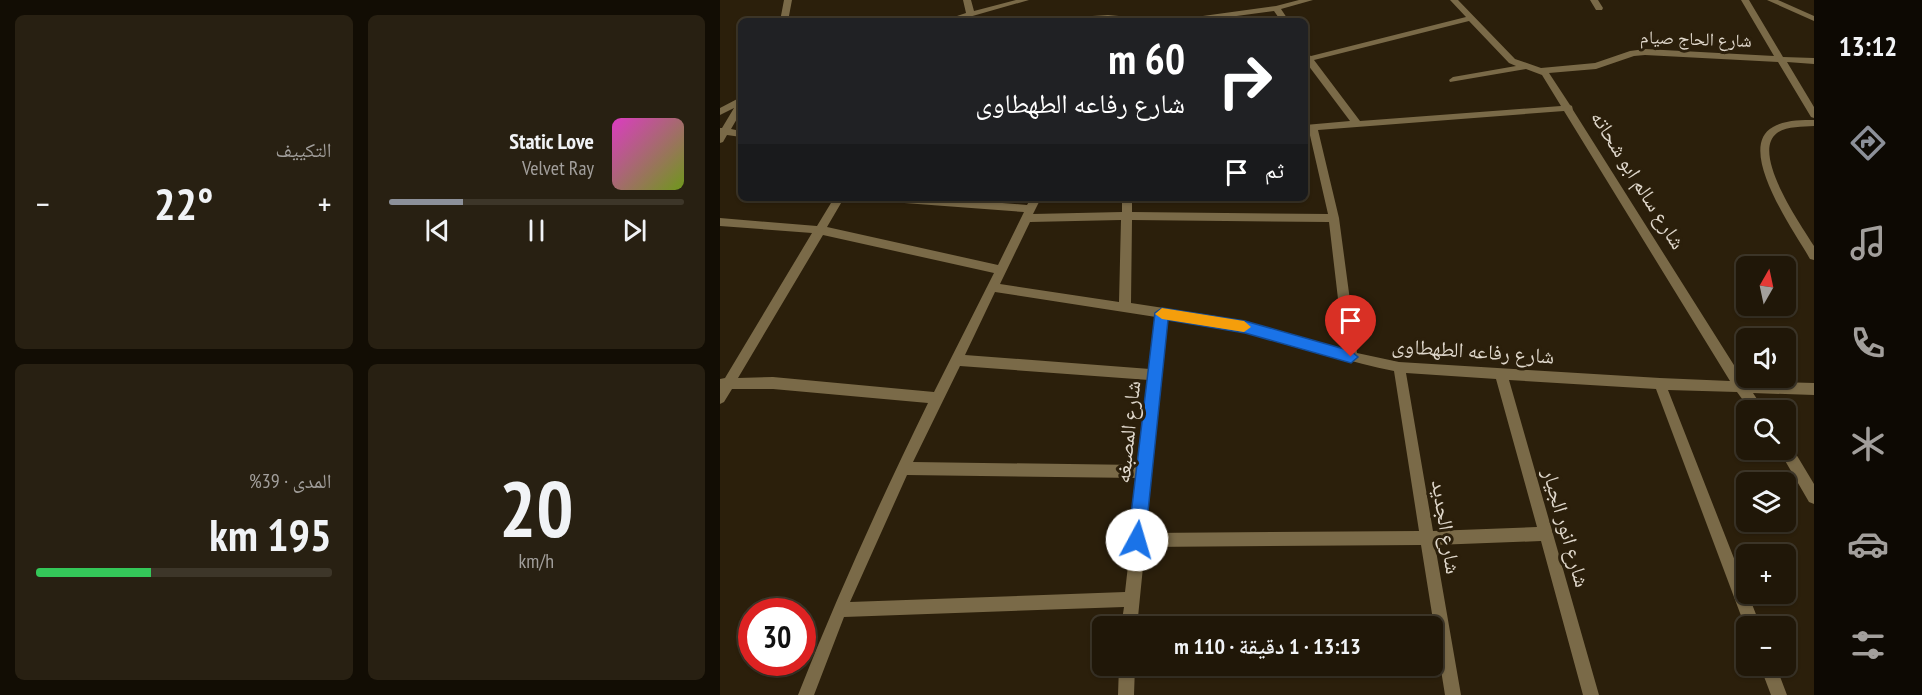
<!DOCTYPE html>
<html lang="ar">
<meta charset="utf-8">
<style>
body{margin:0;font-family:"PT Sans Narrow","Noto Naskh Arabic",sans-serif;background:#282012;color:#f1f3f6;direction:rtl;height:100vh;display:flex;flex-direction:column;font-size:22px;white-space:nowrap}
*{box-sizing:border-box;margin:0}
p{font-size:20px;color:#a29f9c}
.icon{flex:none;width:33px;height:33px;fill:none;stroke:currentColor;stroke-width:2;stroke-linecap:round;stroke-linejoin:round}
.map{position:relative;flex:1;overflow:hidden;direction:ltr}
.panel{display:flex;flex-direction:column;gap:15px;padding:15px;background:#120d04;width:720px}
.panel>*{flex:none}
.banner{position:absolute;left:18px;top:18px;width:570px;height:183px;border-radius:9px;box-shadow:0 2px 4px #0004,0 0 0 2px #3d3629;direction:rtl;background:#202124;color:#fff;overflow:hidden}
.needle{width:39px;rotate:9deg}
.tools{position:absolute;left:1016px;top:256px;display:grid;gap:12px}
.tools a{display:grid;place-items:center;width:60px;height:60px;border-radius:9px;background:#201708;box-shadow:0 2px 4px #0004,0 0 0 2px #3d3629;font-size:30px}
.speed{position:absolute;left:18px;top:598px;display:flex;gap:12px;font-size:30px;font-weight:700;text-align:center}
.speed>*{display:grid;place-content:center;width:78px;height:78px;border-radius:50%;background:#201708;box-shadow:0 2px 4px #0004,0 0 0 2px #3d3629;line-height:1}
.speed .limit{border:9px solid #d22;background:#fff;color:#111}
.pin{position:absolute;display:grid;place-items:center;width:51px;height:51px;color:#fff;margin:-62px -26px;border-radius:50% 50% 50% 0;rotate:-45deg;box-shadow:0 0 6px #0007}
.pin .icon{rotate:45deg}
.me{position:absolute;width:66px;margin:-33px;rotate:6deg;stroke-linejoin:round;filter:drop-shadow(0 0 4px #0008)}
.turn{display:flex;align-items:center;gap:21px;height:126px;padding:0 24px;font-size:27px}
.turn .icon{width:78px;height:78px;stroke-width:2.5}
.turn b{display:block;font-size:42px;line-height:51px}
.then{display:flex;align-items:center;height:57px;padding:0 24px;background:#0003;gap:12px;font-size:22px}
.big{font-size:45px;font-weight:600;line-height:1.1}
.panel .card{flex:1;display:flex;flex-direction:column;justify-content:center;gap:9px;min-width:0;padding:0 21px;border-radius:9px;background:#282012}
.panel .dial{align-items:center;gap:0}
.dial b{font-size:78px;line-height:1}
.song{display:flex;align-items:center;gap:18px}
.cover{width:72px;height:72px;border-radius:9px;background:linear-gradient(135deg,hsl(310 70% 55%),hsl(80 70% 35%))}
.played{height:6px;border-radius:3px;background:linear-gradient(90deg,#8c9099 25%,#3d3629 25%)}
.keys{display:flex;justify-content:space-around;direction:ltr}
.heat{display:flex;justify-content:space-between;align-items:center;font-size:33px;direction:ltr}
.charge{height:9px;border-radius:4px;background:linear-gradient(90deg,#34c759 39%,#3d3629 0)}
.panel .tiles{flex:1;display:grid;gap:15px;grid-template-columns:repeat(2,1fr)}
.trip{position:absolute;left:372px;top:616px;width:351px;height:60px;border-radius:9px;background:#201708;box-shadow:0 2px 4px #0004,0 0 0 2px #3d3629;font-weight:600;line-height:60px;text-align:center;direction:rtl}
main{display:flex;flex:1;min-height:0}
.menu{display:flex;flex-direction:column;width:108px;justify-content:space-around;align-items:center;background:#0d0903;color:#a29f9c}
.menu .icon{width:42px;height:42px}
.menu .selected{color:#8c9099}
.menu b{font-size:27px;color:#f1f3f6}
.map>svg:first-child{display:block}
</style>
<main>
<nav class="menu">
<b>13:12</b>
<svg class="icon selected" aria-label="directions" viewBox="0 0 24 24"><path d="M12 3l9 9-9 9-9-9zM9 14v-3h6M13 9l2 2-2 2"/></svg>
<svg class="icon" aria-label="music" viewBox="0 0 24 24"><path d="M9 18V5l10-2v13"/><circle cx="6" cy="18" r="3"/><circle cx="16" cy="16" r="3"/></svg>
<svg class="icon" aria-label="phone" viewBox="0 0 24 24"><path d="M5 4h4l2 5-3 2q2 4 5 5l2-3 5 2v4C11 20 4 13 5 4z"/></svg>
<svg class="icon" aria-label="climate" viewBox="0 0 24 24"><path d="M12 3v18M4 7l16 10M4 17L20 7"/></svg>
<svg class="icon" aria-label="car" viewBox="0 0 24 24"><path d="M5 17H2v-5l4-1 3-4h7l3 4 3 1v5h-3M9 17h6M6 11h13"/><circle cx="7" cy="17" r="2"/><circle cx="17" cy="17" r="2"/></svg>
<svg class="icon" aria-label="filters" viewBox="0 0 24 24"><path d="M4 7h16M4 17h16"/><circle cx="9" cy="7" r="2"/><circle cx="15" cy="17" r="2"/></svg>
</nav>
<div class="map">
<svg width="1094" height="695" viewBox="0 0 1094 695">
<rect width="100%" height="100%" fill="#2b1f0b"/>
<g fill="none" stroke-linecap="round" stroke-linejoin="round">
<path fill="#7a6a48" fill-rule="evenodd" d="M 64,0 L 72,0 L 68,21 L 60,21 Z
M 243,0 L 251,0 L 254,11 L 296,0 L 309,0 L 235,21 L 222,21 L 246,13 Z
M 579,0 L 593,0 L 561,9 L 569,21 L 561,21 L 554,11 L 479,21 L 457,21 L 461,19 L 556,6 Z
M 730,0 L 738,0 L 795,59 L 821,68 L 875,63 L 910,51 L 925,49 L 1054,56 L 1021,0 L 1029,0 L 1063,57 L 1094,58 L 1094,64 L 1067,62 L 1094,107 L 1094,118 L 1091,117 L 1058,62 L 925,55 L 914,56 L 876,69 L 829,73 L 850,105 L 852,106 L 853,110 L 1024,381 L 1094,383 L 1094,395 L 1033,393 L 1045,411 L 1031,411 L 1017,392 L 948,390 L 1026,589 L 1026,594 L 1028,594 L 1041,627 L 1026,627 L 1026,629 L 936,389 L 789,380 L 879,695 L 863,695 L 821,541 L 715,545 L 741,695 L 725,695 L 701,545 L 425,547 L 417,627 L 401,627 L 404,607 L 124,617 L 94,695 L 78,695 C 117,596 161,499 208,403 L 53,389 L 12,389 L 4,402 L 0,404 L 0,379 L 5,378 L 92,233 L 0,226 L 0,218 L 97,226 L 114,198 L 124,198 L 107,227 L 278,265 L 304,212 L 171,202 L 166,198 L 220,198 L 307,205 L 311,198 L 321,198 L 313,214 L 402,212 L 402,198 L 412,198 L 412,212 L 608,214 L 589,131 L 585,131 L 585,125 L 630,121 L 585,61 L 585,53 L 591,56 L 746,17 ZM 749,21 L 789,63 L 796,66 L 733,77 L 729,80 L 730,82 L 806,69 L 822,75 L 841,106 L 640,121 L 594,60 ZM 844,111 L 1010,381 L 940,378 L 679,362 L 637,353 L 619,218 L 598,130 ZM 401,220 L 399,302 L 280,284 L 310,222 ZM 412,220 L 609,222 L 624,350 L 553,329 L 496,316 L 411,303 ZM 103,235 L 274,273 L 214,392 L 53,377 L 18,378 ZM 275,292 L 436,317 L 430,369 L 245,355 ZM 447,318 C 483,324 518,330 552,339 C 593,349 632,363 674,371 L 699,531 L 426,533 ZM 240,366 L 429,380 L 419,465 L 193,462 ZM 686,373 L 776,379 L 817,527 L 713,531 ZM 187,475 L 418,478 L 405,592 L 130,602 Z
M 870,0 L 878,0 L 883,8 L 882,10 L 876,10 Z
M 1047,0 L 1058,0 L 1094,16 L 1094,21 Z
M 388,15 L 432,19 L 436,21 L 388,19 L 321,21 L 325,19 Z
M 21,97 L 21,112 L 11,129 L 21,131 L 21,137 L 7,135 L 3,142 L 0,143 L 0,128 L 2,128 L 14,108 L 0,115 L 0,108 Z
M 1094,120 L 1094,126 C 1082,127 1067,126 1057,133 C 1030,153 1081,225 1094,246 L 1094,260 L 1090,259 C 1076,234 1014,148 1053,127 C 1065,120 1081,120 1094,120 Z
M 1065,442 L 1070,444 L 1094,484 L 1094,504 L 1089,502 L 1060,452 L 1059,450 L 1065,450 Z
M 399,666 L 415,666 L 414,695 L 398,695 Z
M 1040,666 L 1056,666 L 1067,695 L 1051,695 Z"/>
</g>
<path fill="#1a73e8" stroke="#114b97" stroke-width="1.5" d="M 442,308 L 525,321 L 631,351 L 638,357 L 631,363 L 525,333 L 448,320 L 425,540 L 422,546 L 417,548 L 411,546 L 408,540 L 435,313 Z"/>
<path fill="#f59e0b" d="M 442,308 L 524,321 L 531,327 L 524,332 L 442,319 L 435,314 Z"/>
<g text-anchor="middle" stroke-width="6" stroke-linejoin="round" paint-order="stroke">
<g font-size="18" fill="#dfd7cb" stroke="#2b1f0b">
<text transform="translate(976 39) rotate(2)" y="6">شارع الحاج صيام</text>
</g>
<g font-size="21" fill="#dfd7cb" stroke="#2b1f0b">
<text transform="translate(918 180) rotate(58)" y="7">شارع سالم ابو شحاته</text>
<text transform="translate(753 351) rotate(4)" y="7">شارع رفاعه الطهطاوى</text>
<text transform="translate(408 432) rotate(-84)" y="7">شارع المصبغه</text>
<text transform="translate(726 527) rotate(81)" y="7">شارع الجديد</text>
<text transform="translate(846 528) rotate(74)" y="7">شارع انور الجيار</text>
</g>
</g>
</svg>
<div class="tools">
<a><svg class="needle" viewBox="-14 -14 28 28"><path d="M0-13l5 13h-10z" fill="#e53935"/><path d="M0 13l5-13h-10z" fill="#a29f9c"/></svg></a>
<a><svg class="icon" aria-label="sound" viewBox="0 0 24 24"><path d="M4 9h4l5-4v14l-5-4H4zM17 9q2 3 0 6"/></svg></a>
<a><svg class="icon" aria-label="search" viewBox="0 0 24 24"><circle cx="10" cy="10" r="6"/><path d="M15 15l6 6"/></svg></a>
<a><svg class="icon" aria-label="layers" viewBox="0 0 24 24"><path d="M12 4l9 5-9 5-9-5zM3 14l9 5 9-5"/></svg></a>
<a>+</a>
<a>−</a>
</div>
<div class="speed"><div class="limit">30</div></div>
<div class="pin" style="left:631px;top:357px;background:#d93025"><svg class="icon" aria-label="arrive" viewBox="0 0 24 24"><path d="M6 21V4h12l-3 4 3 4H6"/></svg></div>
<svg class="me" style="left:417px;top:540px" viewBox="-20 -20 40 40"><circle r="19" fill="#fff"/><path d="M0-13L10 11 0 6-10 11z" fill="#1a73e8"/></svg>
<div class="trip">13:13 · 1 دقيقة · 110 m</div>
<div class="banner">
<div class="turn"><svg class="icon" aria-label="right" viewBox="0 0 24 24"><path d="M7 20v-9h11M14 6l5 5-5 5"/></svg><div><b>60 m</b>شارع رفاعه الطهطاوى</div></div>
<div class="then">ثم<svg class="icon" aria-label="arrive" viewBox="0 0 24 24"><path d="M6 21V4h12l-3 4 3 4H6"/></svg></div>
</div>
</div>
<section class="panel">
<div class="tiles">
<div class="card">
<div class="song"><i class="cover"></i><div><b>Static Love</b><p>Velvet Ray</p></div></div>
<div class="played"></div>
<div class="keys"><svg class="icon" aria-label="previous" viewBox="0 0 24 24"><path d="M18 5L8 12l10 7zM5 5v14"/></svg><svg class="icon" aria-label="pause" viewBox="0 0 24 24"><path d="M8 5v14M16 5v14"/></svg><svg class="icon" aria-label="next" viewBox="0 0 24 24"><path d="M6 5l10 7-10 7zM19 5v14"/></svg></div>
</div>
<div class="card"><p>التكييف</p>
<div class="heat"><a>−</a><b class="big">22°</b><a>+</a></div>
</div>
<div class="card dial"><b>20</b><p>km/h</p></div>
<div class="card"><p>المدى · 39%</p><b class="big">195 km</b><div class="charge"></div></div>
</div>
</section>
</main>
